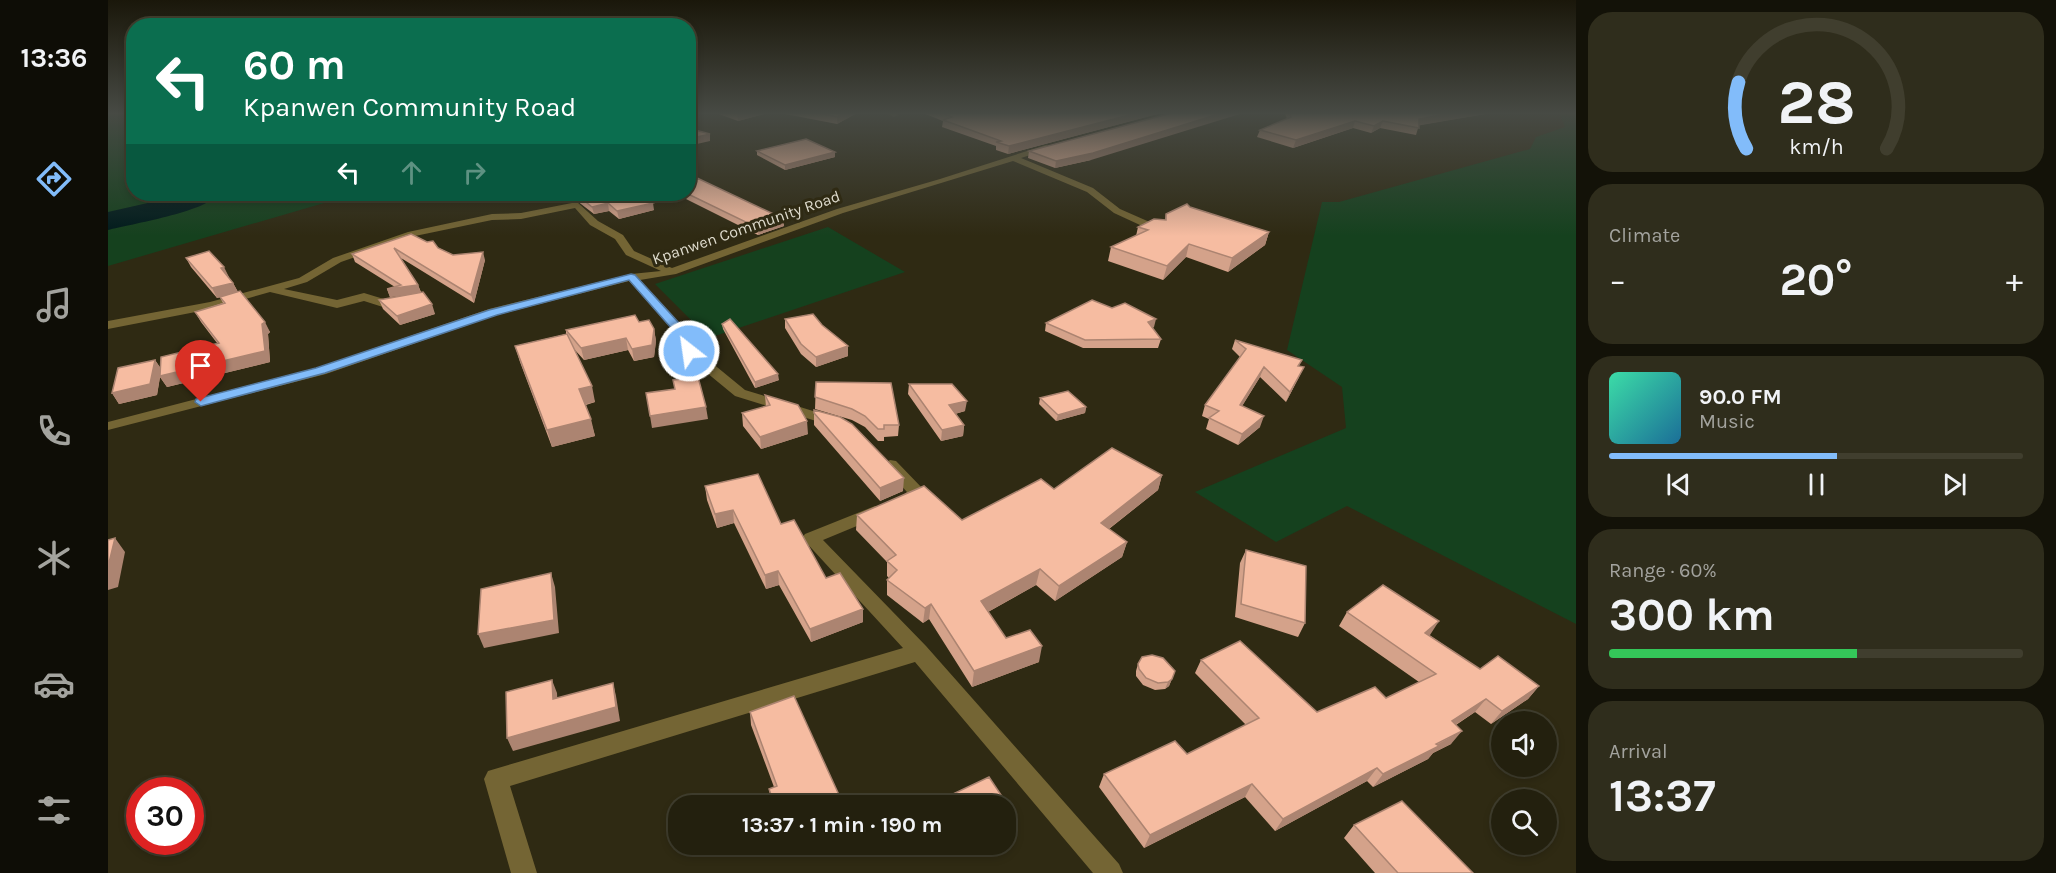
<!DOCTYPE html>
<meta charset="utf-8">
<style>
body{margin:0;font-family:Karla,sans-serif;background:#2f2d1c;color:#f1f3f6;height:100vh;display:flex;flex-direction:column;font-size:22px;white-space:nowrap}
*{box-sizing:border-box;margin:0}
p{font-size:20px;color:#a3a39e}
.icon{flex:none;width:33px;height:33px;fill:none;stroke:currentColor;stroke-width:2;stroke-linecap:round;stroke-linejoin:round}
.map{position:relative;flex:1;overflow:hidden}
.panel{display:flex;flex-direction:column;gap:12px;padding:12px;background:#131208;width:480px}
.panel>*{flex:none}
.top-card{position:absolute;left:18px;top:18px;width:570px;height:183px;border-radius:24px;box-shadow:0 3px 9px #0003,0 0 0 2px #403e2e;background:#0b6e4f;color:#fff;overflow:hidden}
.controls{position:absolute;left:1383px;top:711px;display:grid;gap:12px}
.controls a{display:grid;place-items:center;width:66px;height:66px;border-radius:50%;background:#23200e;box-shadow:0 3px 9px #0003,0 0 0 2px #403e2e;font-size:30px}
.speed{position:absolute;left:18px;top:777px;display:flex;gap:12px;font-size:30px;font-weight:700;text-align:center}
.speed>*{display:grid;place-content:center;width:78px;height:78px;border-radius:50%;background:#23200e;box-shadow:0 3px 9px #0003,0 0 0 2px #403e2e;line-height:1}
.speed .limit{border:9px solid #d22;background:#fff;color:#111}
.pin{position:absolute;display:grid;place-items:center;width:51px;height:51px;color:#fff;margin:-62px -26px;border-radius:50% 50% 50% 0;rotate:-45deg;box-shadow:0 0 6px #0007}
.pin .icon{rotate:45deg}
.me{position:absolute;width:66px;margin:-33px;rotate:330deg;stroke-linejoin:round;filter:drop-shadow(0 0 4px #0008)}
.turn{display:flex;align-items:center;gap:21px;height:126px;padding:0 18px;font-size:27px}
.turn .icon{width:78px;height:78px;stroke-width:2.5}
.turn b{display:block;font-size:42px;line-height:51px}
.lanes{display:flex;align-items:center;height:57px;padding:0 18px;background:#0003;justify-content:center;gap:30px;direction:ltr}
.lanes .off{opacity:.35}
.big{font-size:45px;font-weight:700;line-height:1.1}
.panel .widget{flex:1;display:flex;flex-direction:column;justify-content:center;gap:9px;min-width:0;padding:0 21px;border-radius:24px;background:#2f2d1c}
.panel .dial{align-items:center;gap:0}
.dial svg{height:156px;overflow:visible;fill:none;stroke:#403e2e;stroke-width:7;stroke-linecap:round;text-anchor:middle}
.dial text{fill:#f1f3f6;stroke:none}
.song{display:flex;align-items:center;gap:18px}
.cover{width:72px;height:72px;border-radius:9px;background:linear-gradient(135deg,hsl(160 70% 55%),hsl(200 70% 35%))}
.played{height:6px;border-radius:3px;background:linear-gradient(90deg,#82bcfa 55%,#403e2e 55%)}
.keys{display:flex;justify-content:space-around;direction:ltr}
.heat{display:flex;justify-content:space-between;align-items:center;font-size:33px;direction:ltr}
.charge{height:9px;border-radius:4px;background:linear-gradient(90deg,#34c759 60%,#403e2e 0)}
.trip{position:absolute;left:560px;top:795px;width:348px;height:60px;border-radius:24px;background:#23200e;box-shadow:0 3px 9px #0003,0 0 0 2px #403e2e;font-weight:700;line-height:60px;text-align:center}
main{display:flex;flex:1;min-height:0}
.dock{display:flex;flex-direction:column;width:108px;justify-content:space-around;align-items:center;background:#0e0d06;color:#a3a39e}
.dock .icon{width:42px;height:42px}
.dock .current{color:#82bcfa}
.dock b{font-size:27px;color:#f1f3f6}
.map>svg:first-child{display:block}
</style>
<main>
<nav class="dock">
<b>13:36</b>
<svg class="icon current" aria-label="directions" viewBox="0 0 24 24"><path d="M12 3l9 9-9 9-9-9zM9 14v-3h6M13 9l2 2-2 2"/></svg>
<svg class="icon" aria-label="music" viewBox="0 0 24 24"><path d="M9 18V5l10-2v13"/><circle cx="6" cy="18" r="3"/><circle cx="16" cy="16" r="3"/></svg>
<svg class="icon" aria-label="phone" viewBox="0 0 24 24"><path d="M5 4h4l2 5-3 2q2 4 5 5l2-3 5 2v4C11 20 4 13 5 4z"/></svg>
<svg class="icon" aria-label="climate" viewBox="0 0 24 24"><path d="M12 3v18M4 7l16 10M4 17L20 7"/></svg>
<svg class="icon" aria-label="car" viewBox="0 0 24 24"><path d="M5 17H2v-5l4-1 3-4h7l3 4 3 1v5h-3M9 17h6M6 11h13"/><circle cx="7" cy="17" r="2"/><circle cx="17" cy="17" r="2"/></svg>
<svg class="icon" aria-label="filters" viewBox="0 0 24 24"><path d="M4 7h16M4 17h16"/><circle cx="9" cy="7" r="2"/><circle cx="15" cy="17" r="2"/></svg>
</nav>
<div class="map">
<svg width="1468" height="873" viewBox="0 0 1468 873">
<rect width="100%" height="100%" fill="#2f2a13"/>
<path fill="#15411e" d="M 0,113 L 25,113 L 26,194 L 247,194 L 0,266 Z
M 1451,113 L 1468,113 L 1468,624 L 1239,506 L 1168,542 L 1087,492 L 1238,428 L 1234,387 L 1179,350 L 1214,202 L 1231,202 L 1422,149 L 1428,137 L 1457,127 Z
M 720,227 L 797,272 L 601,338 L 547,284 Z"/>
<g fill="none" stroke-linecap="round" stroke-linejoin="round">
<path fill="#001b1c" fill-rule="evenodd" d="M 71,194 L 110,194 C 98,212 23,224 0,230 L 0,212 L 53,200 Z"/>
<path fill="#746534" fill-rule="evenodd" d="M 778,113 L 789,113 L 790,115 L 786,117 Z
M 938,145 L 942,147 L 941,149 L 913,158 L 985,188 L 1012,209 L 1053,227 L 1053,231 L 1045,231 L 1006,213 L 979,192 L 905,161 L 735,213 L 568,274 L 532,280 L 581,333 L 587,349 L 637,390 L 731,419 L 733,422 L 731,425 L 721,425 L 627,396 L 576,354 L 571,337 L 521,281 L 389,315 L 218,374 L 0,430 L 0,422 L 208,368 L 381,309 L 523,274 L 553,271 L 518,255 L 507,239 L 482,225 L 467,208 L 413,219 L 384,220 L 307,236 L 233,262 L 199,282 L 176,289 L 229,300 L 256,293 L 279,300 L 296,299 L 298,301 L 296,303 L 278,308 L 256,301 L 229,308 L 162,292 L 103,309 L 0,329 L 0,321 L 102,302 L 191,278 L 225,258 L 300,232 L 384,214 L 413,213 L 469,202 L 490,221 L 515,235 L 526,251 L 564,268 L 729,209 L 832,179 Z
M 782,460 L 788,461 L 816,490 L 818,494 C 813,502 801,505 792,503 L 790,499 L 799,492 L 774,465 Z
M 767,506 L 773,508 L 775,512 L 773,516 L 715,540 L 818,646 L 1011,864 L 1015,873 L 985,873 L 807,662 L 402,786 L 429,873 L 403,873 L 376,779 L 380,771 L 795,648 L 694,538 L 697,534 Z"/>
</g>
<path fill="#d4a28a" d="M 608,113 L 660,113 L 630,121 Z
M 672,113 L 749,113 L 729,124 Z
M 815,113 L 1053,113 L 900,154 L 888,150 L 888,146 L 834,127 L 835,121 Z
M 1177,113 L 1383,113 L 1311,125 L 1308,135 L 1272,128 L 1263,133 L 1245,128 L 1185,148 L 1149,137 L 1152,130 L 1179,119 Z
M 649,151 L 727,157 L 677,170 L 649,155 Z
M 921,151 L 983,160 L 947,168 L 920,158 Z
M 460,194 L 531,194 L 546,210 L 511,219 L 501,211 L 486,214 Z
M 573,194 L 580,194 L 676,226 L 650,235 L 574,197 Z
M 1082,207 L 1161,232 L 1157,245 L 1120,272 L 1078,257 L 1055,280 L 1000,261 L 1003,247 L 1028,236 L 1030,227 L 1057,220 L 1058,214 Z
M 303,234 L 345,255 L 377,260 L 366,303 L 293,258 L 310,285 L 313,292 L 327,314 L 292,325 L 275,309 L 271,300 L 295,295 L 282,297 L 279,289 L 287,287 L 247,262 L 244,254 Z
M 78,258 L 121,277 L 120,277 L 125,283 L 130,292 L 162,332 L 160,334 L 162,362 L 59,387 L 52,377 L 49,395 L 11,404 L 4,393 L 47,360 L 53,369 L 109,343 L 93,322 L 87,312 L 115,303 L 112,297 L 126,293 L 109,298 L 83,267 Z
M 677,319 L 714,325 L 740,356 L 708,367 L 693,354 L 677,328 Z
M 531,322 L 546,329 L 548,341 L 546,357 L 526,361 L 520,350 L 476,360 L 466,349 L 487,402 L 478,405 L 487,436 L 444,447 L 412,362 L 407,346 L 458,334 L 458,330 Z
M 938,323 L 1046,327 L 1044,328 L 1053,339 L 1050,348 L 975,348 L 937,331 Z
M 614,324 L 671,380 L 647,388 L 615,329 Z
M 1127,340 L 1191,366 L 1191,377 L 1178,402 L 1152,377 L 1134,406 L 1152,427 L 1130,445 L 1098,429 L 1101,419 L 1094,416 L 1097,405 L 1132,357 L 1124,349 Z
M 708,382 L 791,425 L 790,436 L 776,437 L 776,441 L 770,441 L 757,427 L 744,420 L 707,409 Z
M 801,384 L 857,411 L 847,414 L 856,425 L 855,436 L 833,441 L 800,394 Z
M 657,395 L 700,434 L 653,449 L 635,426 L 634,413 L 658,407 Z
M 932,398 L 978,407 L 977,413 L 948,421 L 931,404 Z
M 706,410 L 795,491 L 772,501 L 706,425 Z
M 1054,475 L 1050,490 L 1001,529 L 1019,542 L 1014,557 L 947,601 L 928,585 L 880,612 L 898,638 L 931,662 L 864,687 L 821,619 L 815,623 L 779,595 L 779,580 L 781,578 L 779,576 L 779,562 L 748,530 L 749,515 L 854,520 L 946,489 Z
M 597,486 L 673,524 L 755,622 L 703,642 L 671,585 L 658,589 L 626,523 L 609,528 L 599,500 Z
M 1138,550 L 1197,623 L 1190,637 L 1127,617 L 1132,563 Z
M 1239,612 L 1322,635 L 1321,635 L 1372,669 L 1431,686 L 1420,699 L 1383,724 L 1367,712 L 1348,725 L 1343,744 L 1325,753 L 1320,759 L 1265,787 L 1259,781 L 1167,831 L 1137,797 L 1036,848 L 991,787 L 996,774 L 1079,754 L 1138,725 L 1087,673 L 1093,660 L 1209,712 L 1278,698 L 1311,682 L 1231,626 Z
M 1030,664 L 1067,671 L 1061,686 L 1057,689 L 1047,690 L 1035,685 L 1028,676 L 1028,671 Z
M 642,712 L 736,806 L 664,806 L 661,789 L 666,787 L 643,725 Z
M 1246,825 L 1365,873 L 1267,873 L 1236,838 Z
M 678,844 L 707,844 L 682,855 Z
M 846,844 L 872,844 L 852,855 Z"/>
<path fill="#ac8471" d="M 633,113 L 660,113 L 630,121 L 629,114 Z
M 736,113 L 749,113 L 729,124 L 729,117 Z
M 1029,113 L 1053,113 L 900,154 L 901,146 Z
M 1114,113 L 1135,113 L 983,160 L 947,168 L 948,161 Z
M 1343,113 L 1383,113 L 1308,126 L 1311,119 Z
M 1247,121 L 1245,128 L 1185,148 L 1188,140 Z
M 1275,121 L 1272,128 L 1263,133 L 1266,126 Z
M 602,134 L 602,141 L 580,146 L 580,139 Z
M 727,152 L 727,157 L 677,170 L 677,165 Z
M 500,203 L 501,211 L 486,214 L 484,207 Z
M 545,203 L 546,210 L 511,219 L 509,211 Z
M 676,219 L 676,226 L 650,235 L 650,228 Z
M 1161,232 L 1157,245 L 1120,272 L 1124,258 Z
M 1081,244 L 1078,257 L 1055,280 L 1059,266 Z
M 375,252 L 377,260 L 366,303 L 363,295 Z
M 116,267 L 121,277 L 118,278 L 113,268 Z
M 125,283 L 130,292 L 109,298 L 104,288 Z
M 310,285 L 313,293 L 282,297 L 279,289 Z
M 324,304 L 327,314 L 292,325 L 289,316 Z
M 1048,319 L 1046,327 L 1038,331 L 1040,322 Z
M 157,322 L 162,332 L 160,334 L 162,362 L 59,387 L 52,377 L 49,395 L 11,404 L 4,393 L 47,360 L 54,370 Z
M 546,329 L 548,341 L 546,357 L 526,361 L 524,349 Z
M 518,338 L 520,350 L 476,360 L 473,348 Z
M 740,346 L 740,356 L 708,367 L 708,357 Z
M 1156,367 L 1152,377 L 1128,416 L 1132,405 Z
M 1196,367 L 1191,377 L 1178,402 L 1182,392 Z
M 670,374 L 671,380 L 647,388 L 647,382 Z
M 484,386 L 487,402 L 475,405 L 471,389 Z
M 859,401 L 857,411 L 840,416 L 841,405 Z
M 598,407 L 600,419 L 544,428 L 542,416 Z
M 978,407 L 977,413 L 948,421 L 950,415 Z
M 1156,416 L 1152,427 L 1130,445 L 1134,434 Z
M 483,419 L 487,436 L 444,447 L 439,430 Z
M 699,421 L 700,434 L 653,449 L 652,437 Z
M 856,425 L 855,436 L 833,441 L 834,430 Z
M 1054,475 L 1050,490 L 989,538 L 993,523 Z
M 796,478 L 795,491 L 772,501 L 772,488 Z
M 625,510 L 626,523 L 609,528 L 607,514 Z
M 7,538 L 17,552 L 10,587 L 0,590 L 0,567 Z
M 1019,542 L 1014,557 L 947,601 L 951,586 Z
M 932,569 L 928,585 L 871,617 L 873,601 Z
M 670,571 L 671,585 L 658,589 L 657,575 Z
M 443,573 L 447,587 L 451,633 L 376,648 L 370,634 Z
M 823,604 L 821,619 L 815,623 L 817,608 Z
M 755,609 L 755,622 L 703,642 L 702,629 Z
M 1331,621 L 1322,635 L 1308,646 L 1317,633 Z
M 934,646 L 931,662 L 864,687 L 866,671 Z
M 1064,679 L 1061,686 L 1057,689 L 1060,682 Z
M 444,680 L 449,693 L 450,712 L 445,699 Z
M 505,683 L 508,696 L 512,721 L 405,751 L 399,738 Z
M 1431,686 L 1420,699 L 1383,724 L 1394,711 Z
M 1378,699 L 1367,712 L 1333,734 L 1344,721 Z
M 1354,731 L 1343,744 L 1325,753 L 1320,759 L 1265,787 L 1275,774 Z
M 1269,768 L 1259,781 L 1167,831 L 1175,819 Z
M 1144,784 L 1137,797 L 1036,848 L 1042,835 Z
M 907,816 L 903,829 L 897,832 L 897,821 Z
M 681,844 L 707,844 L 682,855 Z
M 854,844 L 872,844 L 852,855 Z"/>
<path fill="#f6bca1" stroke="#ac8471" stroke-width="1.5" d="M 710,113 L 736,113 L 729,117 Z
M 834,113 L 1029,113 L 901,146 L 888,142 L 893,141 L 835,120 L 844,117 Z
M 1064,113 L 1114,113 L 985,153 L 948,161 L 921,151 Z
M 1182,113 L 1343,113 L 1311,119 L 1311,128 L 1275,121 L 1266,126 L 1247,121 L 1188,140 L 1152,130 L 1183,117 Z
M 580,128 L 602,134 L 580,139 Z
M 698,139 L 727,152 L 677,165 L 649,151 Z
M 589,178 L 676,219 L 650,228 L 580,194 L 580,188 L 584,187 Z
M 468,194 L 531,194 L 545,203 L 509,211 L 500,203 L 484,207 Z
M 1079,204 L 1082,207 L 1161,232 L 1124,258 L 1081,244 L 1059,266 L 1003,247 L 1040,230 L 1030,227 L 1046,219 L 1058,220 L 1058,214 Z
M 303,234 L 319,242 L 325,241 L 330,248 L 345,255 L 375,252 L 363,295 L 286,248 L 310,285 L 279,289 L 293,285 L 244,254 Z
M 101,251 L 116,267 L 113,268 L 125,283 L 104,288 L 78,258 Z
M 132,291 L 157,322 L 154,324 L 157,351 L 52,376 L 53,357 L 111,343 L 87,312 L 117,303 L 112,297 Z
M 315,292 L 324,304 L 289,316 L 271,300 Z
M 984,300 L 1004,308 L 1017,303 L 1048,319 L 1040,322 L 1053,339 L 977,340 L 938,323 Z
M 705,314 L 714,325 L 740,346 L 708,357 L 693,344 L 677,319 Z
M 527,315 L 531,322 L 541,320 L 546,329 L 544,345 L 524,349 L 518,338 L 473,348 L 458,330 Z
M 622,319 L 670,374 L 647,382 L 614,324 Z
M 459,334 L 484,386 L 471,389 L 483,419 L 439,430 L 407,346 Z
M 1127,340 L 1194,360 L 1190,366 L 1196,367 L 1182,392 L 1156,367 L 1132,405 L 1156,416 L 1134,434 L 1101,418 L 1111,411 L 1097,405 L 1138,349 Z
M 47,360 L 42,384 L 4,393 L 10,368 Z
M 590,377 L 598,407 L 542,416 L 538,393 L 567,389 L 565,380 Z
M 708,382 L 783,383 L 791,425 L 776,425 L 776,429 L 770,429 L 757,416 L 744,409 L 707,397 Z
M 801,384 L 844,384 L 859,401 L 841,405 L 856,425 L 834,430 Z
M 960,391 L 978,407 L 950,415 L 932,398 Z
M 657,395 L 690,405 L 699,421 L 652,437 L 634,413 L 662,405 Z
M 706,410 L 732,417 L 744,424 L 796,478 L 772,488 L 706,413 Z
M 1004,448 L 1054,475 L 993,523 L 1019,542 L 951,586 L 932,569 L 873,601 L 898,638 L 922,630 L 934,646 L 866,671 L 823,604 L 817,608 L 779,580 L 789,570 L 779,561 L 788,555 L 749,515 L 816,486 L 854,520 L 933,479 L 946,489 Z
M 650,474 L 673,524 L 686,520 L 718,578 L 732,573 L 755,609 L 702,629 L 670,571 L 657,575 L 625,510 L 607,514 L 597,486 Z
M 7,538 L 0,567 L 0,540 Z
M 1138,550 L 1198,566 L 1197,623 L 1133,604 Z
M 443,573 L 446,620 L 370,634 L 373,589 Z
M 1275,585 L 1331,621 L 1317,633 L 1372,669 L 1390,656 L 1431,686 L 1394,711 L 1378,699 L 1344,721 L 1354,731 L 1328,744 L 1331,746 L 1275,774 L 1269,768 L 1175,819 L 1144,784 L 1042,835 L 996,774 L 1067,741 L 1079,754 L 1151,718 L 1093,660 L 1132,641 L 1209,712 L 1267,687 L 1278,698 L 1328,674 L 1239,612 Z
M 1044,655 L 1055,658 L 1067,671 L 1064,679 L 1060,682 L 1050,683 L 1038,678 L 1031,669 L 1030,664 L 1034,657 Z
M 444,680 L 445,699 L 505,683 L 508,707 L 399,738 L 398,692 Z
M 686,696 L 736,806 L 667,806 L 661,789 L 669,786 L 642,712 Z
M 881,777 L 907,816 L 897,821 L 897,806 L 833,806 L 830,801 Z
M 1294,801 L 1365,873 L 1290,873 L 1246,825 Z"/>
<linearGradient id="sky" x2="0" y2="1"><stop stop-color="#1a170a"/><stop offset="0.48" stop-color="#474a44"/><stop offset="1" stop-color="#474a44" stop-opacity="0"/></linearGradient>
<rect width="1468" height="236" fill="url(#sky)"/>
<path fill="#82bcfa" stroke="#547aa2" stroke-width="1.5" d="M 523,274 L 527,275 L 581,334 L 587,351 L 586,354 L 577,354 L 571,337 L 521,280 L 389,315 L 217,373 L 93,406 L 87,402 L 88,399 L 208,368 L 381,310 Z"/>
<g text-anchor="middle" stroke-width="6" stroke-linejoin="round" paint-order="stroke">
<g font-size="16" fill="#dedbcd" stroke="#2f2a13">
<text transform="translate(638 227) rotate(-19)" y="6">Kpanwen Community Road</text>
</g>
</g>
</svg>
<div class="controls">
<a><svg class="icon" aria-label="sound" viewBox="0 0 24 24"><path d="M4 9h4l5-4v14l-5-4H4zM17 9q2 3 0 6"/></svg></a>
<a><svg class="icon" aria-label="search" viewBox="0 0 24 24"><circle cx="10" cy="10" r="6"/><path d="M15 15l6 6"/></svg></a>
</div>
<div class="speed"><div class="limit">30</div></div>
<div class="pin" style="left:93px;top:402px;background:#d93025"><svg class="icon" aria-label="arrive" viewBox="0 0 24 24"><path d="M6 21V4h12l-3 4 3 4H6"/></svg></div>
<svg class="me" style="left:581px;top:351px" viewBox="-20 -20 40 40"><circle r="17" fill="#82bcfa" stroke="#fff" stroke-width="3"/><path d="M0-11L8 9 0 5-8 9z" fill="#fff"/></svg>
<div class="trip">13:37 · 1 min · 190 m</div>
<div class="top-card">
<div class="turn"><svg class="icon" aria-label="left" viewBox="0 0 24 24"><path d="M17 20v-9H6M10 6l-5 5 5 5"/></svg><div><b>60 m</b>Kpanwen Community Road</div></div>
<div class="lanes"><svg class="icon" aria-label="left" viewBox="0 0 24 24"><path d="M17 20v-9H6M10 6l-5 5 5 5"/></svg><svg class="icon off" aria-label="ahead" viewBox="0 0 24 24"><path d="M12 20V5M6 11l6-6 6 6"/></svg><svg class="icon off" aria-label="right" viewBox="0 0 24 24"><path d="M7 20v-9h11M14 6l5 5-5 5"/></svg></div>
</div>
</div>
<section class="panel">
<div class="widget dial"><svg viewBox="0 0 100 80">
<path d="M14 69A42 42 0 1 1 86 69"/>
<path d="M14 69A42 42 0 0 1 10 35" stroke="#82bcfa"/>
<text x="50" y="56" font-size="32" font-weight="700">28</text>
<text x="50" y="72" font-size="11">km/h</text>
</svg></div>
<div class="widget"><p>Climate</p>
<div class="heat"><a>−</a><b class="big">20°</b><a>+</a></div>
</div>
<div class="widget">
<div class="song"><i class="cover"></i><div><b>90.0 FM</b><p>Music</p></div></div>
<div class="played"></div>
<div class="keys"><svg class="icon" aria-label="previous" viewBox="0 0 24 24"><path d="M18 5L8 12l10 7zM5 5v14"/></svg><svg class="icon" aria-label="pause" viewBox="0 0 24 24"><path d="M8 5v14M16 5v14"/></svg><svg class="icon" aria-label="next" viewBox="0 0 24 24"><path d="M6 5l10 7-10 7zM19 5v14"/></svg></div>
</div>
<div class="widget"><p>Range · 60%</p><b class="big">300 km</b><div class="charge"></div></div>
<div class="widget"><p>Arrival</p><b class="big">13:37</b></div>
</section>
</main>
